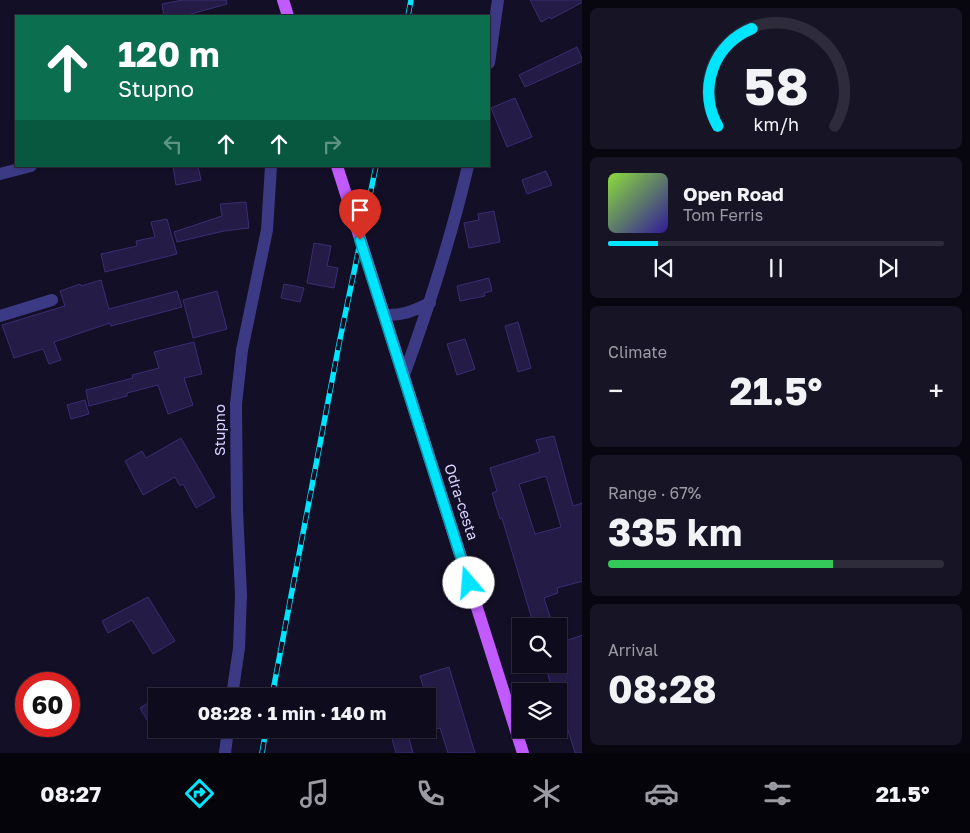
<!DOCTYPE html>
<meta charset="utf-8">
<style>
body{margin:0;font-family:"Golos Text",sans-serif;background:#171425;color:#f1f3f6;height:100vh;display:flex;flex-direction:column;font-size:19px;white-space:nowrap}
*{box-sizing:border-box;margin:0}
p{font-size:16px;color:#9b9ba3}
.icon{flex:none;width:28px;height:28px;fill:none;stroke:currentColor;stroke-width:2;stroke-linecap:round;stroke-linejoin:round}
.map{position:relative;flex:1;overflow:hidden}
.panel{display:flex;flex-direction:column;gap:8px;padding:8px;background:#08060f;width:388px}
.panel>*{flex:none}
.hud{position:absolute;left:15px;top:15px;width:475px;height:152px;border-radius:0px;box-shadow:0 1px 4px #0004,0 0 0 1px #2e2b3b;background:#0b6e4f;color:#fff;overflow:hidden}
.controls{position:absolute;left:512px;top:618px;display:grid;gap:10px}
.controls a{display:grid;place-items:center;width:55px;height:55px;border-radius:0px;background:#0e0b1c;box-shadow:0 1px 4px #0004,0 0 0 1px #2e2b3b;font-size:25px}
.speed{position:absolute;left:15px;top:672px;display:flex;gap:10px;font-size:25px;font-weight:700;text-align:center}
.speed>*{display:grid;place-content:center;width:65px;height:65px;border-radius:50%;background:#0e0b1c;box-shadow:0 1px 4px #0004,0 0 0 1px #2e2b3b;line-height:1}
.speed .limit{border:8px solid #d22;background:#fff;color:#111}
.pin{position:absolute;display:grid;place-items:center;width:42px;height:42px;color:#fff;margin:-51px -21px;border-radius:50% 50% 50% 0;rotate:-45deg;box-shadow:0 0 5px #0007}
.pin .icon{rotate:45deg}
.me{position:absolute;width:55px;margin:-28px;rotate:342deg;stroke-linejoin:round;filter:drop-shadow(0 0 4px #0008)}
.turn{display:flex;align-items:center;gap:18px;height:105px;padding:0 20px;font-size:22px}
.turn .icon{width:65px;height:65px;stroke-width:2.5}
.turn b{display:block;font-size:35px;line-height:42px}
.lanes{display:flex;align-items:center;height:48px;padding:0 20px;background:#0003;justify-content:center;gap:25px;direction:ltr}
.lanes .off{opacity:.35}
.big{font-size:38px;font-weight:700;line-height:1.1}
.panel .tile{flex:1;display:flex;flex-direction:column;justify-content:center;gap:8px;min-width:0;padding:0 18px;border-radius:8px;background:#171425}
.panel .dial{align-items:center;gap:0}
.dial svg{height:130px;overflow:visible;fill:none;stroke:#2e2b3b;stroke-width:7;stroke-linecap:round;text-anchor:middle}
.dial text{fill:#f1f3f6;stroke:none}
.song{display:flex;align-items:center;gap:15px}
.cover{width:60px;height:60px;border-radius:8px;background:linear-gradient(135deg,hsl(90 70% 55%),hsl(250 70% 35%))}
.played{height:5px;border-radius:2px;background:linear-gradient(90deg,#00e5ff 15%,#2e2b3b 15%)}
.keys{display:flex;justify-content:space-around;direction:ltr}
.heat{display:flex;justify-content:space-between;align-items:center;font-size:28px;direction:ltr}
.charge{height:8px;border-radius:4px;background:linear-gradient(90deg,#34c759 67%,#2e2b3b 0)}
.trip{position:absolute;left:148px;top:688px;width:288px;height:50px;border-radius:0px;background:#0e0b1c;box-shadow:0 1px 4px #0004,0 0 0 1px #2e2b3b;font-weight:700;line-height:50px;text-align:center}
.dock{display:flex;height:80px;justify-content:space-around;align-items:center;background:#06040b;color:#9b9ba3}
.dock .icon{width:35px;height:35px}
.dock .active{color:#00e5ff}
.dock b{font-size:22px;color:#f1f3f6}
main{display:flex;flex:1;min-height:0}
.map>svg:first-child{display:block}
</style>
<main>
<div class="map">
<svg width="583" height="753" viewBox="0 0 583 753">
<rect width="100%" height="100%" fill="#130f26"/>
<path fill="#241b47" stroke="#3b2d73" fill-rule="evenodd" d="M 183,0 L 226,0 L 227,4 L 184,16 L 164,16 L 162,4 Z
M 530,0 L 583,0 L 583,2 L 551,19 L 550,17 L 541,22 Z
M 577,47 L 583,61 L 525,87 L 519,75 Z
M 515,98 L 532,137 L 507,147 L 491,108 Z
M 173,166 L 198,166 L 201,180 L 176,185 Z
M 546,171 L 552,185 L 527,194 L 522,180 Z
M 246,202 L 249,228 L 224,231 L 177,242 L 174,232 L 222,216 L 220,204 Z
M 494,211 L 500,242 L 469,248 L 464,223 L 479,220 L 478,214 Z
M 167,219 L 177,254 L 105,272 L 101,254 L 137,246 L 136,241 L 155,237 L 151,222 Z
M 314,243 L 331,246 L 327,266 L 338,268 L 334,288 L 307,283 Z
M 489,278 L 492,291 L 484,293 L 485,296 L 460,301 L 457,286 Z
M 101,280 L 109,309 L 177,291 L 182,307 L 111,326 L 110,323 L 54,342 L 61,360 L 49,364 L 43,349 L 14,358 L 2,325 L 65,306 L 60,291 L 80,284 L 81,286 Z
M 284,284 L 304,288 L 300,302 L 281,298 Z
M 217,291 L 227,329 L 193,338 L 183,300 Z
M 518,322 L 531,368 L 518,372 L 505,326 Z
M 465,339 L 475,369 L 457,375 L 447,344 Z
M 194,342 L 202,374 L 184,378 L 193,405 L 168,414 L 158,385 L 127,393 L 127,396 L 89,406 L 86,390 L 133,378 L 132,375 L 159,368 L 154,352 Z
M 85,400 L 89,414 L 71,419 L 67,405 Z
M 554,436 L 573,506 L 583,503 L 583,581 L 557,588 L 558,593 L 544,598 L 553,626 L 534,626 L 502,518 L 500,519 L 492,493 L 497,491 L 490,468 L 540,452 L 536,440 ZM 546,476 L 561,527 L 535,534 L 519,484 Z
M 181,438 L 215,497 L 196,508 L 183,484 L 180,486 L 175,477 L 143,495 L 125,461 L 142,451 L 146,458 Z
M 148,597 L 175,641 L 153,654 L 132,620 L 108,633 L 102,621 Z
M 583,635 L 583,753 L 575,753 L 559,701 L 559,691 L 556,691 L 555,689 L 552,689 L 545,664 L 559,664 L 559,643 Z
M 449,667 L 475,753 L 448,753 L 440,728 L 436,729 L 420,676 Z
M 156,698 L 156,715 L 147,720 L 140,708 Z
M 407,731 L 413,753 L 396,753 L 391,735 Z"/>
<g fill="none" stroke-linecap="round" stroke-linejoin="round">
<path stroke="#3d3a85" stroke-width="12" d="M 489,63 L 498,0
M 0,174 L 31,166
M 384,315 C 403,316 413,311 430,303
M 0,316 L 52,300
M 404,375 C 429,307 451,238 468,166
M 232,696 L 239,648 L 241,595 L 237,510 L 236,404 L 242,350 L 267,230 L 271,166
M 225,753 L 228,729"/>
<path stroke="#c25bff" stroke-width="12" d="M 283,0 L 288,16
M 337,166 L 523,753"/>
<g stroke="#00e5ff" stroke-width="5.5">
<path id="rail" d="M 408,16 L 411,0
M 272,696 L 339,344 L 376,166
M 262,753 L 266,729"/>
</g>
<use href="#rail" stroke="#130f26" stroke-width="4" stroke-dasharray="11" stroke-linecap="butt"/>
</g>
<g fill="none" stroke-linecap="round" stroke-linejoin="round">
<g stroke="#0095a6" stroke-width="12">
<path id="route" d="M 360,240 L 469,583"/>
</g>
<use href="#route" stroke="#00e5ff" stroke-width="9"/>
</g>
<g text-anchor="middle" stroke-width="5" stroke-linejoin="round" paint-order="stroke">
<g font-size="15" fill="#d9d4ff" stroke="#130f26">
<text transform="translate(220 430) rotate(-90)" y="5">Stupno</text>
<text transform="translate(461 502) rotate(72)" y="5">Odra-cesta</text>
</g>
</g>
</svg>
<div class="controls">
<a><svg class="icon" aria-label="search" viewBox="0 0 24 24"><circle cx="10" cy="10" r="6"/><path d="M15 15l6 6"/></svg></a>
<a><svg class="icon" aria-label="layers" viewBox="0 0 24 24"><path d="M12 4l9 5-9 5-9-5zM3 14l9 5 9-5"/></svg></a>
</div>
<div class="speed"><div class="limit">60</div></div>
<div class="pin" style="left:360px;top:240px;background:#d93025"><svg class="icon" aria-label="arrive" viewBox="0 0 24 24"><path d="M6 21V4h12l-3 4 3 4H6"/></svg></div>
<svg class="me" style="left:469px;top:583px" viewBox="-20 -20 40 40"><circle r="19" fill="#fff"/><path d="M0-13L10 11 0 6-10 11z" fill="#00e5ff"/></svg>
<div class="trip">08:28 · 1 min · 140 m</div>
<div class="hud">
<div class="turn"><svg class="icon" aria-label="ahead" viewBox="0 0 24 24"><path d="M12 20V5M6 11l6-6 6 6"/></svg><div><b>120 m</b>Stupno</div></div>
<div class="lanes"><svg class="icon off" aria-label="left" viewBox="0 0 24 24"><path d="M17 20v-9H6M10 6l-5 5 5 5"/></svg><svg class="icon" aria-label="ahead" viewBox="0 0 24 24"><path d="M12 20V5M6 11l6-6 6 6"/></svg><svg class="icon" aria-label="ahead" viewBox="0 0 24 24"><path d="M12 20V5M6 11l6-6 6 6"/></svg><svg class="icon off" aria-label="right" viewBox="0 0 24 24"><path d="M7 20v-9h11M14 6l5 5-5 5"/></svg></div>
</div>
</div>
<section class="panel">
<div class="tile dial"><svg viewBox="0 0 100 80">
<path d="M14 69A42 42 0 1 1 86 69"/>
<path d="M14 69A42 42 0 0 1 35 9" stroke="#00e5ff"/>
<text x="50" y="56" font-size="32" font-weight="700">58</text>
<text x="50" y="72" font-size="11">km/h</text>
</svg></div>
<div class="tile">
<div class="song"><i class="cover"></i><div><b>Open Road</b><p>Tom Ferris</p></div></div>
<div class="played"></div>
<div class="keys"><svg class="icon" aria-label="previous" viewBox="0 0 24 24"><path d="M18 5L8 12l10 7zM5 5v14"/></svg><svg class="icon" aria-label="pause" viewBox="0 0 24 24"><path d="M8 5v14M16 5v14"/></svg><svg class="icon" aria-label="next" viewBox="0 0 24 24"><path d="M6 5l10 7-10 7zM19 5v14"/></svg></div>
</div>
<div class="tile"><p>Climate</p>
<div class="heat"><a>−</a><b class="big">21.5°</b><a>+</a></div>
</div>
<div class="tile"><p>Range · 67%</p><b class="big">335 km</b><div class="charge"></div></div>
<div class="tile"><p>Arrival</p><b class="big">08:28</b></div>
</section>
</main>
<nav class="dock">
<b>08:27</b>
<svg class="icon active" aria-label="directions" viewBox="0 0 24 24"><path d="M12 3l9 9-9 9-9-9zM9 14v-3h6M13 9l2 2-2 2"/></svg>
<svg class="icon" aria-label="music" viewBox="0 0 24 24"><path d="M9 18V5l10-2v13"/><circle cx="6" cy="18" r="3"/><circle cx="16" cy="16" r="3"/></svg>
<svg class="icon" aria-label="phone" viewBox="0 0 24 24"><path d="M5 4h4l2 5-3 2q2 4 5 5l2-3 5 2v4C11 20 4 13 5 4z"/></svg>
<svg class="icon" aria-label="climate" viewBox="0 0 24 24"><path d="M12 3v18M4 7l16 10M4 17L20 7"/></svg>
<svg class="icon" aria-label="car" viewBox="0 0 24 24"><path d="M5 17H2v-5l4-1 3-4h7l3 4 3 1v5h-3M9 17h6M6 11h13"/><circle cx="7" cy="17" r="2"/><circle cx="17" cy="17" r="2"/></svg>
<svg class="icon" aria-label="filters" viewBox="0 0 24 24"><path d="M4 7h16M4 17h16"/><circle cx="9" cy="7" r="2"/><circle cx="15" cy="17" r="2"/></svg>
<b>21.5°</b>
</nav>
